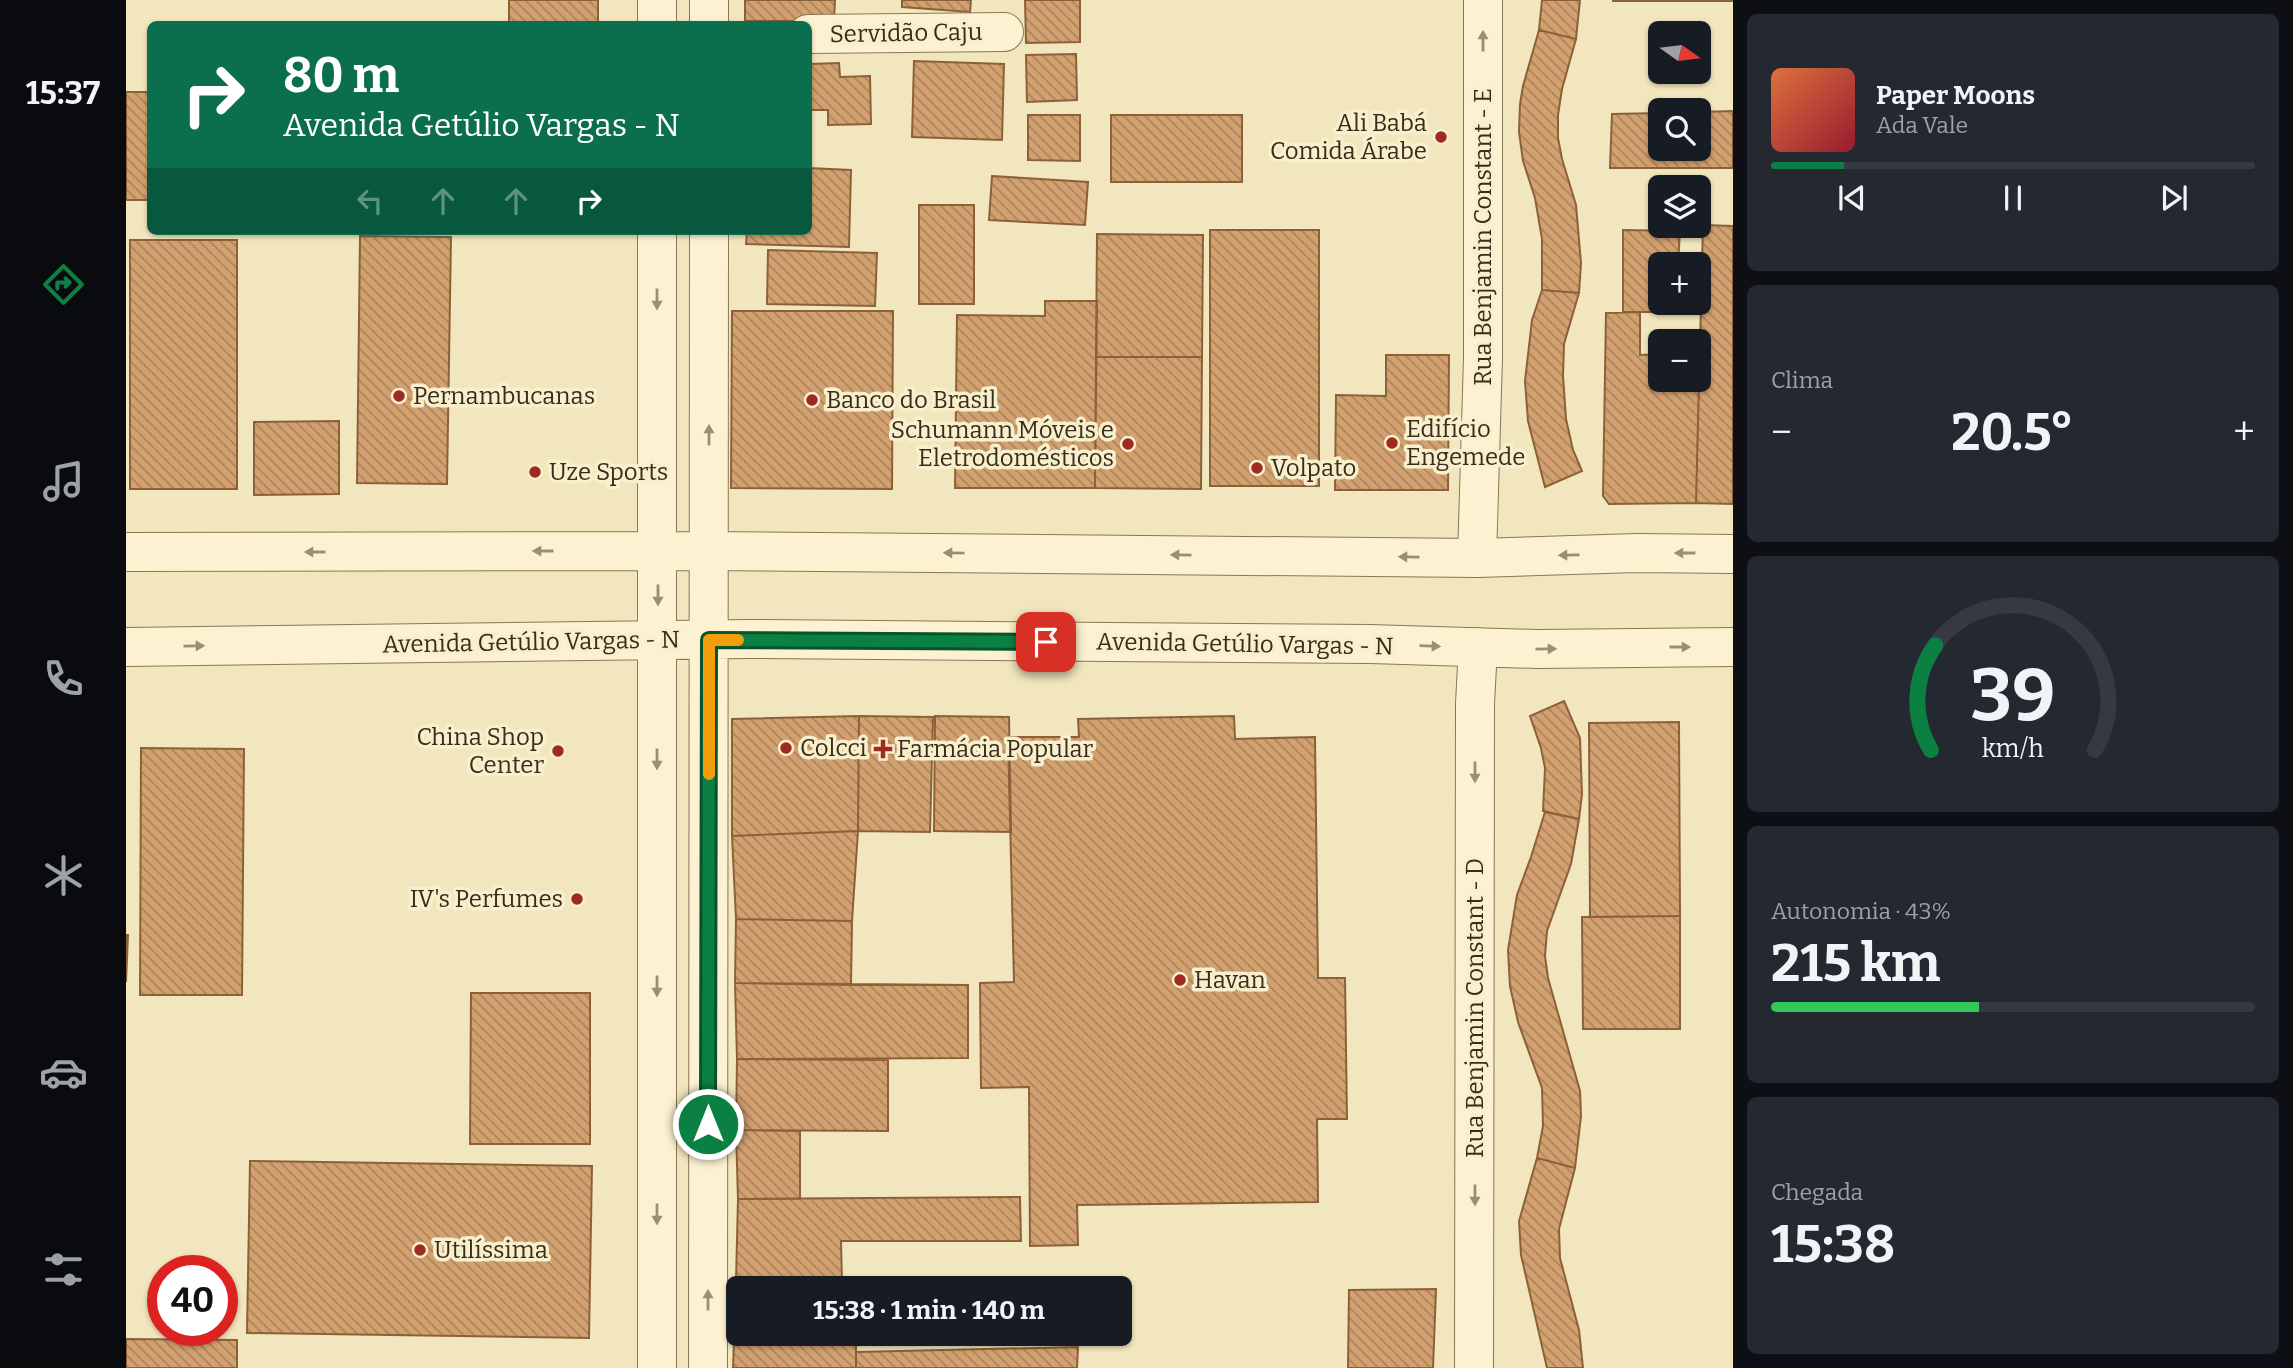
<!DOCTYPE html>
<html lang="pt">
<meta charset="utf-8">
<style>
body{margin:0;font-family:Bitter,serif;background:#242831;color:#f1f3f6;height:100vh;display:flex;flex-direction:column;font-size:26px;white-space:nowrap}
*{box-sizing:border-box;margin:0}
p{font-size:23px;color:#9ea1a6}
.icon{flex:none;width:38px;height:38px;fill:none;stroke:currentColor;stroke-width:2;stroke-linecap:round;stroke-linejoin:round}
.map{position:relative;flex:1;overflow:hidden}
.side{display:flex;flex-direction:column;gap:14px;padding:14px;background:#0d0f14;width:560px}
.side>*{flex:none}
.banner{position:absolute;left:21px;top:21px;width:665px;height:214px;border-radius:10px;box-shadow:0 2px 5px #0004;background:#0b6e4f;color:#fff;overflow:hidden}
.needle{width:46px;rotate:104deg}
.buttons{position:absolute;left:1522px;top:21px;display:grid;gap:14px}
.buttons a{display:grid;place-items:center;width:63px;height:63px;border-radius:10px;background:#171b24;box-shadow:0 2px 5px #0004;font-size:35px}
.speed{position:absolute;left:21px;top:1255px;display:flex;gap:14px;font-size:35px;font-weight:700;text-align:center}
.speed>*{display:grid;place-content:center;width:91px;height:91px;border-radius:50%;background:#171b24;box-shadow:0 2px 5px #0004;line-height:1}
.speed .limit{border:10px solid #d22;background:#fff;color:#111}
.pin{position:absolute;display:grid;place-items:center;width:60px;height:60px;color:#fff;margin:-30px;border-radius:14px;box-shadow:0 4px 10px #0006}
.me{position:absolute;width:77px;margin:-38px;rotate:0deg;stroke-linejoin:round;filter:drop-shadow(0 0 5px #0008)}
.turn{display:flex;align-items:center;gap:24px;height:147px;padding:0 21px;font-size:32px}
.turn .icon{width:91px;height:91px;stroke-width:2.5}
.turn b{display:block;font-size:49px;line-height:60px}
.lanes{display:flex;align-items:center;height:66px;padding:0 21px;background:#0003;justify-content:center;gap:35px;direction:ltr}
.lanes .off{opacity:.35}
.big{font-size:52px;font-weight:700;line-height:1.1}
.side .card{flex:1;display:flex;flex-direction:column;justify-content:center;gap:10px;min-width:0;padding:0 24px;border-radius:10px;background:#242831}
.side .dial{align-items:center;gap:0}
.dial svg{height:182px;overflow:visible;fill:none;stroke:#363941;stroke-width:7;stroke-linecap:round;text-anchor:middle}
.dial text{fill:#f1f3f6;stroke:none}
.song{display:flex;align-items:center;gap:21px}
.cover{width:84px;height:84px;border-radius:10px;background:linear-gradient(135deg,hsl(20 70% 55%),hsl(350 70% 35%))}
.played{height:7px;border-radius:4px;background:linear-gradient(90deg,#0b8043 15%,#363941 15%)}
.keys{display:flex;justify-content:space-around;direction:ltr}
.heat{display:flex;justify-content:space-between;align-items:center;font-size:38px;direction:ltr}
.charge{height:10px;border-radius:5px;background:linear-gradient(90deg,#34c759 43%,#363941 0)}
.trip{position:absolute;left:600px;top:1276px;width:406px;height:70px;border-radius:10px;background:#171b24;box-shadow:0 2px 5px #0004;font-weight:700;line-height:70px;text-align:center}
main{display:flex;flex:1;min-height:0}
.tabs{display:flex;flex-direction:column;width:126px;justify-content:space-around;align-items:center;background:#090b0e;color:#9ea1a6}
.tabs .icon{width:49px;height:49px}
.tabs .current{color:#0b8043}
.tabs b{font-size:32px;color:#f1f3f6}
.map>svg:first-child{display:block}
</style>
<main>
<nav class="tabs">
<b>15:37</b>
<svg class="icon current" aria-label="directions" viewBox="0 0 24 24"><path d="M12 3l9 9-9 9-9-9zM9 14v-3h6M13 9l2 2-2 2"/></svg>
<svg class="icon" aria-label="music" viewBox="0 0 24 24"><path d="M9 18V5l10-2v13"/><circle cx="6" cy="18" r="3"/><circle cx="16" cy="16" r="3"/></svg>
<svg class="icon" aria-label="phone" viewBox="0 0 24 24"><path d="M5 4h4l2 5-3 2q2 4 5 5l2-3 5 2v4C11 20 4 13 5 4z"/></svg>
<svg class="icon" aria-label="climate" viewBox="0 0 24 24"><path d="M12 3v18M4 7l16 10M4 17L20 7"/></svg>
<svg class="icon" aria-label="car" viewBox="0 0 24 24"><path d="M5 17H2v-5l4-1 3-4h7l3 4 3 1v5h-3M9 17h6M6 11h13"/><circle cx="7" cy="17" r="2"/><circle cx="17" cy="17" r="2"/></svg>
<svg class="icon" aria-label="filters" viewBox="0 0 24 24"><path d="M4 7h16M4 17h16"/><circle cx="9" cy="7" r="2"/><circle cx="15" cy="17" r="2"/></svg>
</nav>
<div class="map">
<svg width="1607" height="1368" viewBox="0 0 1607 1368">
<defs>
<pattern id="building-back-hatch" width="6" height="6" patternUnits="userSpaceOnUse" patternTransform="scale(1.75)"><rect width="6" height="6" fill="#d3a170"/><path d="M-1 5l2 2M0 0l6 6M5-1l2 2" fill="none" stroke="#ac835b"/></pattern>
</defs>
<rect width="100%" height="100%" fill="#f1e6bd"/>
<path fill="url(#building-back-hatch)" stroke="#8c6139" stroke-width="2" d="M 383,0 L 472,0 L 472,24 L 383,24 Z
M 619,0 L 709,0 L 708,21 L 619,21 Z
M 776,0 L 845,0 L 844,12 L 776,7 Z
M 899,0 L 954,0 L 954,42 L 900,43 Z
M 1416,0 L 1454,0 L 1450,39 L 1413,30 Z
M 1607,0 L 1607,1 L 1487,1 L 1487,0 Z
M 1413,30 L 1450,39 L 1436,89 L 1432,115 L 1432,138 L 1436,159 L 1450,205 L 1455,263 L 1453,293 L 1416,290 L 1416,239 L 1409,198 L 1397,161 L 1393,132 L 1394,104 L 1397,86 Z
M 950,54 L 951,100 L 901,102 L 900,55 Z
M 788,61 L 878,64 L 876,140 L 786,137 Z
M 713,63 L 714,77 L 744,76 L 745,124 L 702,125 L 702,110 L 684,110 L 682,125 L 682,64 Z
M 0,92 L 24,92 L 24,200 L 0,200 Z
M 1607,111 L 1607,168 L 1484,168 L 1486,114 L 1535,113 L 1535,149 L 1573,149 L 1573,112 Z
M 902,115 L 954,115 L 954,161 L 902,160 Z
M 985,115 L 1116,115 L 1116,182 L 985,182 Z
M 682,168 L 725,170 L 723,247 L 620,244 L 621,231 L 682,231 Z
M 866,176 L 962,182 L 959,225 L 863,220 Z
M 793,205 L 848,205 L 848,304 L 793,304 Z
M 1577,225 L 1607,226 L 1607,504 L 1570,503 Z
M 1084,230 L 1193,230 L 1193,486 L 1084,486 Z
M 1497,230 L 1554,231 L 1552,264 L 1535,264 L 1535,303 L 1549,303 L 1549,312 L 1497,312 Z
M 971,234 L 1077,235 L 1076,357 L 970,357 Z
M 234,236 L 325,237 L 321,484 L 231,483 Z
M 4,240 L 111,240 L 111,489 L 4,489 Z
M 642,250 L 751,253 L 749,306 L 641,304 Z
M 1416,290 L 1453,293 L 1438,344 L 1437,376 L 1440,419 L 1447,450 L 1456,471 L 1419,487 L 1402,421 L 1399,381 L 1406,320 Z
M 919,301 L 971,301 L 969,488 L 829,488 L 831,315 L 919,316 Z
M 606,311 L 767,311 L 766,489 L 605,488 Z
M 1514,312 L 1514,355 L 1535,354 L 1535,380 L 1573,380 L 1570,503 L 1483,504 L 1477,496 L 1480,313 Z
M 1260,355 L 1323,355 L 1322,490 L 1209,490 L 1210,395 L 1260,396 Z
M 970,357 L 1076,357 L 1075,489 L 969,488 Z
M 213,421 L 213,494 L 128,495 L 128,422 Z
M 1438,701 L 1454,738 L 1456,794 L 1453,819 L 1417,811 L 1419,768 L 1415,748 L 1404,716 Z
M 733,716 L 807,717 L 804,832 L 732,831 Z
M 733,716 L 732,831 L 606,836 L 606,719 Z
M 809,716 L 883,717 L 885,832 L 808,831 Z
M 1108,716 L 1109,739 L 1189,737 L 1192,978 L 1219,978 L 1221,1119 L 1191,1119 L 1192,1202 L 951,1205 L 952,1245 L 904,1246 L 903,1087 L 855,1088 L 854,983 L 888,982 L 882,737 L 953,737 L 952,719 Z
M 1553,722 L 1554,916 L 1464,917 L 1463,723 Z
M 15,748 L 118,749 L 116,995 L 14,995 Z
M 1419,812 L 1453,819 L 1445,864 L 1421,931 L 1419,956 L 1422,978 L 1454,1091 L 1455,1116 L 1449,1168 L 1411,1158 L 1417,1126 L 1416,1088 L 1392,1022 L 1384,986 L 1382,950 L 1391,895 L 1405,857 Z
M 732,831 L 726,921 L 610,919 L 606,836 Z
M 1554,916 L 1554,1029 L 1457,1029 L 1456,917 Z
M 610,919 L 726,921 L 725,985 L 609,983 Z
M 0,935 L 2,935 L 0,982 Z
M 609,983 L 842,985 L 842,1058 L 611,1059 Z
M 345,993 L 464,993 L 464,1144 L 344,1144 Z
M 611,1059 L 762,1060 L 762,1131 L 610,1130 Z
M 610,1130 L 674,1131 L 674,1199 L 612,1199 Z
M 1411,1158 L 1449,1168 L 1433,1229 L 1434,1258 L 1453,1330 L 1457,1368 L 1421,1368 L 1395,1255 L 1393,1221 Z
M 124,1161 L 466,1166 L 463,1338 L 121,1333 Z
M 894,1197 L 895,1241 L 715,1241 L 716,1282 L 610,1281 L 612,1199 Z
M 1310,1289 L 1307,1368 L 1222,1368 L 1223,1290 Z
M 730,1338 L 730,1368 L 607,1368 L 608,1340 Z
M 0,1339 L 111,1340 L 111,1368 L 0,1368 Z
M 952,1347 L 951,1368 L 730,1368 L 730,1352 Z"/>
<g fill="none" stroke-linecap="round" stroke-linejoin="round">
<g stroke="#8b7655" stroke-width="40">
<path id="minor" d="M 531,0 L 531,24
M 583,24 L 583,0
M 682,34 L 878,32
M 0,552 L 582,551 L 1351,558 L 1511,553 L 1607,554
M 1351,558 L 1357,358 L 1357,0
M 0,647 L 623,639 L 1244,644 L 1411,649 L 1607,647
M 531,1368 L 531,231
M 582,1368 L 583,231
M 1348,1368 L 1349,704 L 1352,647"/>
</g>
<use href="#minor" stroke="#fcf2d1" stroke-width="38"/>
</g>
<defs><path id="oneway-solid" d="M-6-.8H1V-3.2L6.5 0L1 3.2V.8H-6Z" transform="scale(1.75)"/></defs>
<g fill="#9a8f76">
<use href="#oneway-solid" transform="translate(1357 41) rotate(-90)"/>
<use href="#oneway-solid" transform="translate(531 299) rotate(90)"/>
<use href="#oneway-solid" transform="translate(583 435) rotate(-90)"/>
<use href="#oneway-solid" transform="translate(417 551) rotate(180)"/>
<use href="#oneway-solid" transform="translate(189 552) rotate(180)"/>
<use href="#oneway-solid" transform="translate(828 553) rotate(-179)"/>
<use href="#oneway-solid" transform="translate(1559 553) rotate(-180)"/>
<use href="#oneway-solid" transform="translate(1055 555) rotate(-179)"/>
<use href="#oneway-solid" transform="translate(1443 555) rotate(179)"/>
<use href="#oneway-solid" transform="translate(1283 557) rotate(-179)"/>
<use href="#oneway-solid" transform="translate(532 595) rotate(90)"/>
<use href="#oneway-solid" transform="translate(68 646) rotate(-1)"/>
<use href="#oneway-solid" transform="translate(1304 646) rotate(2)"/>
<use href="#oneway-solid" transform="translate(1554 647)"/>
<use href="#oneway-solid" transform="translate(1420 649) rotate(-1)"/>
<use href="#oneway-solid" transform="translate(531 759) rotate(90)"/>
<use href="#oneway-solid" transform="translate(1349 772) rotate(90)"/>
<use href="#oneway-solid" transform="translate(531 986) rotate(90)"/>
<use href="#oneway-solid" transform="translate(1349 1195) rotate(90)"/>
<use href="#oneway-solid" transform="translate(531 1214) rotate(90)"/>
<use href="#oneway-solid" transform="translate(582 1300) rotate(-90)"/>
</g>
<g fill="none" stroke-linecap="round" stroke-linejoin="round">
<g stroke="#07532c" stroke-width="18">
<path id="route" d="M 582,1124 L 583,640 L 920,642"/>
</g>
<use href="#route" stroke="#0b8043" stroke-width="12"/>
<path stroke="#f59e0b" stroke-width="12" d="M 583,774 L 583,640 L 612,640"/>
</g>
<g fill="#9f2a20" stroke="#f8efcd" stroke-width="2.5">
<circle cx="1315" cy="137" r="7"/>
<circle cx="273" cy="396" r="7"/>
<circle cx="686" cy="400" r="7"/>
<circle cx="1266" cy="443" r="7"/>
<circle cx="1002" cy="444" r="7"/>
<circle cx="1131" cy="468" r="7"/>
<circle cx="409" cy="472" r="7"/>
<circle cx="660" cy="748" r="7"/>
<path d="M753.5 738.5h7v7h7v7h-7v7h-7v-7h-7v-7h7z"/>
<circle cx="432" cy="751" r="7"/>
<circle cx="451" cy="899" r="7"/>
<circle cx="1054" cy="980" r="7"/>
<circle cx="294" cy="1250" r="7"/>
</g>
<g text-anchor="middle" stroke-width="7" stroke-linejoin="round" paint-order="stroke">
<g font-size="24" fill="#392c1b" stroke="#f8efcd">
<text transform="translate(780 33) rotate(-1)" y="8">Servidão Caju</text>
<text transform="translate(1357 237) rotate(-90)" y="8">Rua Benjamin Constant - E</text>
<text transform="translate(405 642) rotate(-1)" y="8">Avenida Getúlio Vargas - N</text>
<text transform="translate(1119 644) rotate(1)" y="8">Avenida Getúlio Vargas - N</text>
<text transform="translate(1349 1008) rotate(-90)" y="8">Rua Benjamin Constant - D</text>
</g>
<g font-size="24" fill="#392c1b" stroke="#f8efcd" text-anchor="start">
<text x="1301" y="131" text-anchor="end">Ali Babá<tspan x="1301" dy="28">Comida Árabe</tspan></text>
<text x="287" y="404">Pernambucanas</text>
<text x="700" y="408">Banco do Brasil</text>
<text x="1280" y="437">Edifício<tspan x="1280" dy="28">Engemede</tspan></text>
<text x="988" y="438" text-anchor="end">Schumann Móveis e<tspan x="988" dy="28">Eletrodomésticos</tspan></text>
<text x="1145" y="476">Volpato</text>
<text x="423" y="480">Uze Sports</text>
<text x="418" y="745" text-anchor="end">China Shop<tspan x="418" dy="28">Center</tspan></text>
<text x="674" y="756">Colcci</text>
<text x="771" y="757">Farmácia Popular</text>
<text x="437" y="907" text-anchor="end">IV's Perfumes</text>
<text x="1068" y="988">Havan</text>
<text x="308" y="1258">Utilíssima</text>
</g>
</g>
</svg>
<div class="buttons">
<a><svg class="needle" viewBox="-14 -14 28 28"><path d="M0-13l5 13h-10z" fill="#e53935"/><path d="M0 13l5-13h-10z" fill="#9ea1a6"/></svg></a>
<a><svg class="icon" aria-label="search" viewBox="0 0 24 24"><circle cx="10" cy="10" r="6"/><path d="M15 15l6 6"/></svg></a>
<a><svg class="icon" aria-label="layers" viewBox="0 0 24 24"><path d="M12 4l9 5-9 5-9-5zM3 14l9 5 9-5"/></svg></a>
<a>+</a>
<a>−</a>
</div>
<div class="speed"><div class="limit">40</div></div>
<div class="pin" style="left:920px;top:642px;background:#d93025"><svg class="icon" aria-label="arrive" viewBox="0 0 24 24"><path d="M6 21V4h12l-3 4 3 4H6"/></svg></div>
<svg class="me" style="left:582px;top:1124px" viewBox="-20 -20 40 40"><circle r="17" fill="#0b8043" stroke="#fff" stroke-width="3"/><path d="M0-11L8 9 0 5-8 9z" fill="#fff"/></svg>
<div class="trip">15:38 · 1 min · 140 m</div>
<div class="banner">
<div class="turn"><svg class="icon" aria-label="right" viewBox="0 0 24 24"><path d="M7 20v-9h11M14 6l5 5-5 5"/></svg><div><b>80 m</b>Avenida Getúlio Vargas - N</div></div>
<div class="lanes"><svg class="icon off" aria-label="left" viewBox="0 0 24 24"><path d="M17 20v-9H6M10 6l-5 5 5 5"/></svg><svg class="icon off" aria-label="ahead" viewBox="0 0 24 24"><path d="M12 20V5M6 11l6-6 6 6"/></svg><svg class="icon off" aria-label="ahead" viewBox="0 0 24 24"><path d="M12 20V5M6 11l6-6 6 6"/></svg><svg class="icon" aria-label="right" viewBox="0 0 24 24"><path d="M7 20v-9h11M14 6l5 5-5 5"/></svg></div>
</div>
</div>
<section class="side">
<div class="card">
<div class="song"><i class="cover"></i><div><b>Paper Moons</b><p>Ada Vale</p></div></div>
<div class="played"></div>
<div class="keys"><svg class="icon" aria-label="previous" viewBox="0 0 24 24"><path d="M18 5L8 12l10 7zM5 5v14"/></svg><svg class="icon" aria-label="pause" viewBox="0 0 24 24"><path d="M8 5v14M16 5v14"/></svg><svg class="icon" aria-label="next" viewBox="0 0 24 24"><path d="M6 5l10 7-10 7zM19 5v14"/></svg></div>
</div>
<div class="card"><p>Clima</p>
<div class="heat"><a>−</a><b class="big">20.5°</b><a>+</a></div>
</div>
<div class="card dial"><svg viewBox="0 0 100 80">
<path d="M14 69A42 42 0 1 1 86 69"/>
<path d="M14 69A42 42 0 0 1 16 23" stroke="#0b8043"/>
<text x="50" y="56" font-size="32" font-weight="700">39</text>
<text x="50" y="72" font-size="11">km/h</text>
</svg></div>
<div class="card"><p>Autonomia · 43%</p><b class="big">215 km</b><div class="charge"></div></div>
<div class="card"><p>Chegada</p><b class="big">15:38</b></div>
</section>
</main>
